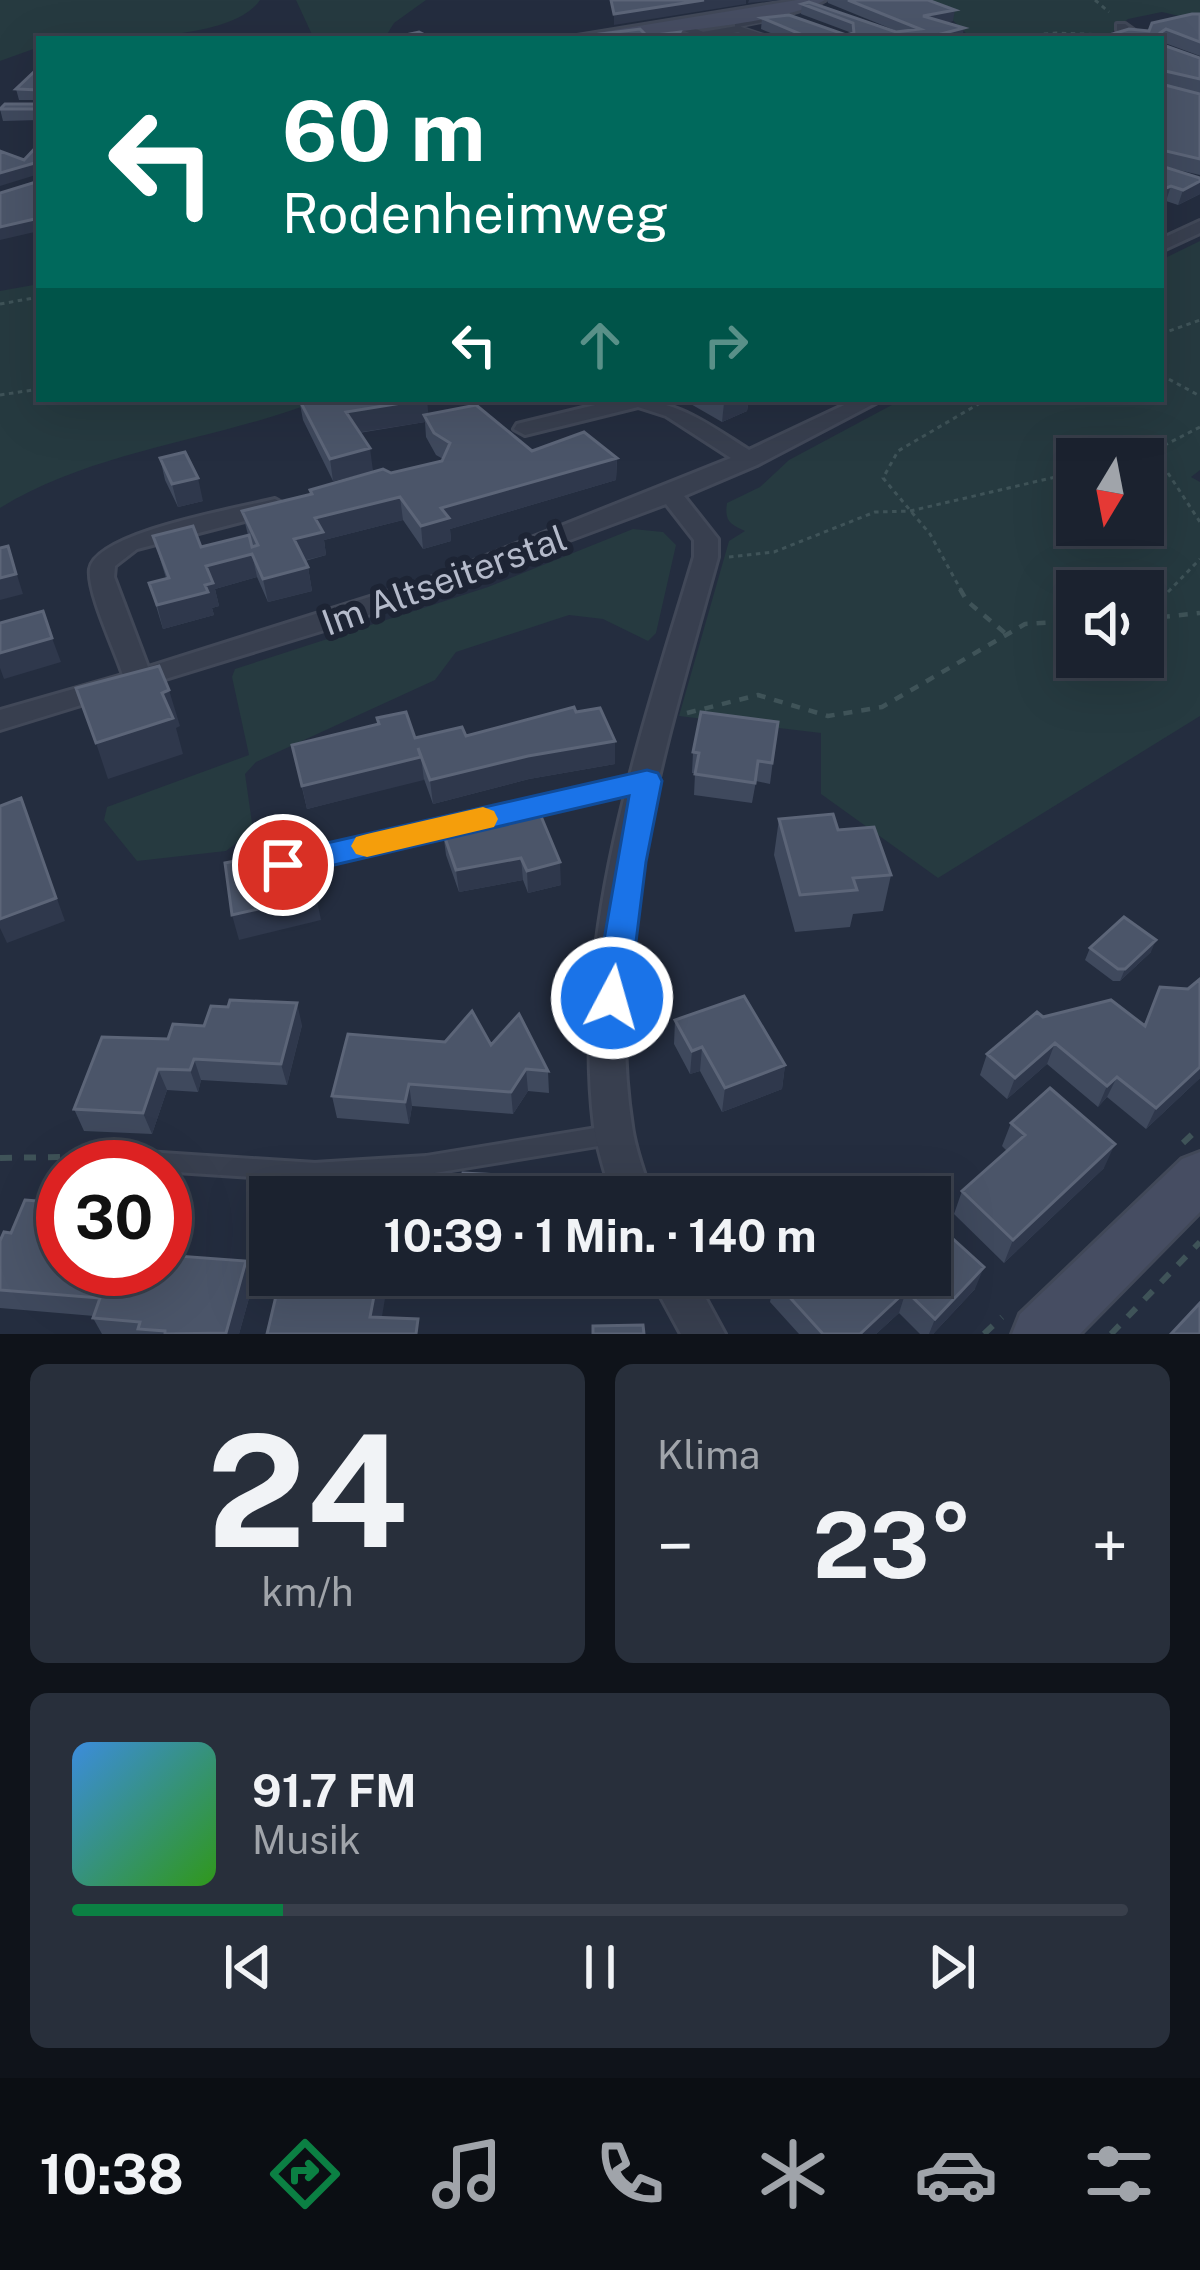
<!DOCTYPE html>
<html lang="de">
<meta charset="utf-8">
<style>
body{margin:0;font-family:"Public Sans",sans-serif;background:#282f3b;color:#f1f3f6;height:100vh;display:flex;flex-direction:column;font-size:45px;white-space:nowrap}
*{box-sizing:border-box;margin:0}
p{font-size:39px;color:#a0a4aa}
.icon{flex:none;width:66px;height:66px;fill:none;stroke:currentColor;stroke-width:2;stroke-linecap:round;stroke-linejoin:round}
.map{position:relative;height:1334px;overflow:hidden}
.details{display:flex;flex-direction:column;gap:30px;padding:30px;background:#0f131a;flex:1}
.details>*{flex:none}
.top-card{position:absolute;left:36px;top:36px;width:1128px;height:366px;border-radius:0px;box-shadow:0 12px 48px #0002,0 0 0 3px #393f4b;background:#00695c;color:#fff;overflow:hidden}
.needle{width:78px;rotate:190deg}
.controls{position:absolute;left:1056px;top:438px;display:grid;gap:24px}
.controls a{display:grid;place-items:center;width:108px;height:108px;border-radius:0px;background:#1b222f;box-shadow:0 12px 48px #0002,0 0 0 3px #393f4b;font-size:60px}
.speed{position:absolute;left:36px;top:1140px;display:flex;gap:24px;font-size:60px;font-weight:700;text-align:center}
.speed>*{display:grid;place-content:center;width:156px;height:156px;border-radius:50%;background:#1b222f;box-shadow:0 12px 48px #0002,0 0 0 3px #393f4b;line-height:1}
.speed .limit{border:18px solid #d22;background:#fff;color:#111}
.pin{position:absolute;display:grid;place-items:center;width:102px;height:102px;color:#fff;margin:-51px;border:6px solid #fff;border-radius:50%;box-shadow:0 3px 12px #0007}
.me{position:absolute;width:132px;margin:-66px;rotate:6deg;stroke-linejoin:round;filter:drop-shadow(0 0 9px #0008)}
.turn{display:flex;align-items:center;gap:42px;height:252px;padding:0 48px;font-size:54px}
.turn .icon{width:156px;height:156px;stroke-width:2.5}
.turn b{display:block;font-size:84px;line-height:102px}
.lanes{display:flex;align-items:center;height:114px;padding:0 48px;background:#0003;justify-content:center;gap:60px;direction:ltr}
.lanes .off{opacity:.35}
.big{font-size:90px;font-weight:700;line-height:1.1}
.details .widget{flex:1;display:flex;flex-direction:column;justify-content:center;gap:18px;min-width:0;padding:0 42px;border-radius:18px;background:#282f3b}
.details .dial{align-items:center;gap:0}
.dial b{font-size:156px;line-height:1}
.song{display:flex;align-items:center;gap:36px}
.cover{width:144px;height:144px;border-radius:18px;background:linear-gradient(135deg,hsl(210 70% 55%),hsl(110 70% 35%))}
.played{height:12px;border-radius:6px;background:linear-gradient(90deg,#0b8043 20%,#393f4b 20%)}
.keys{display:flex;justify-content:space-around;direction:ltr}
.heat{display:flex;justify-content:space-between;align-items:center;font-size:66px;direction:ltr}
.details .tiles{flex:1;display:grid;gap:30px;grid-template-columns:1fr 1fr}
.widget:last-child{grid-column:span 2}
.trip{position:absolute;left:249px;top:1176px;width:702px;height:120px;border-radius:0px;background:#1b222f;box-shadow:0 12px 48px #0002,0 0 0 3px #393f4b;font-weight:700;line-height:120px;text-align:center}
.dock{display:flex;height:192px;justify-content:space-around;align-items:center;background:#0b0e13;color:#a0a4aa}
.dock .icon{width:84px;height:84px}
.dock .on{color:#0b8043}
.dock b{font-size:54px;color:#f1f3f6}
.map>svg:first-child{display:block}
</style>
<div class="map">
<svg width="1200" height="1334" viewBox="0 0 1200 1334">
<rect width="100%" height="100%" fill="#242d3f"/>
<path fill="#263a40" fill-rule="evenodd" d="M 0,0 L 260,0 C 231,44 90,39 39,39 L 39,47 L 0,61 Z
M 296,0 L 426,0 L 394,23 L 384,39 L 314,39 Z
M 932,0 L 1200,0 L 1200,21 L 1162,12 L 1128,19 L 1109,35 L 972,39 Z
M 1200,241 L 1200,470 L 1191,477 L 1200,482 L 1200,716 L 938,878 L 821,794 L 821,733 L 679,716 L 729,541 L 745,531 C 731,524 724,522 727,503 L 760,487 L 789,460 L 903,399 L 1161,399 L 1161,260 ZM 1077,459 L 1143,459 L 1143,525 L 1077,525 ZM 1077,591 L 1143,591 L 1143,657 L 1077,657 Z
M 39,284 L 39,399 L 323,399 C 217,441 99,448 0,508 L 0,291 Z
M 633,529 L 663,532 L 676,545 L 656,633 L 648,641 L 603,619 L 569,615 L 456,652 L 435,680 L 256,762 L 245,774 L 253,830 L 226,851 L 137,861 L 104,820 L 107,807 L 249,755 L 232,677 L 235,669 L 488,587 Z"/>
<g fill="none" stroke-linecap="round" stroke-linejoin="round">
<g stroke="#414858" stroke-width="9">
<path id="lane-far2" d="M 738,24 L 768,18
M 677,25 L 703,35 L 738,29 L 738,24
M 738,29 L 768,39"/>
</g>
<g stroke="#414858" stroke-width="21">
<path id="lane-far1" d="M 294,862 L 641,782"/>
</g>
<g stroke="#414858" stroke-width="24">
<path id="lane" d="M 85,1157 L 315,1172 L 427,1165 L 609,1135"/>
</g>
<g stroke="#414858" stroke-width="6">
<path id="street" d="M 1117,24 L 1125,24 L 1146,39 L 1131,39 L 1117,30 Z
M 1200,221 L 1200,233 L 1161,251 L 1161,239 Z
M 620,399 C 677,399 703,421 749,450 L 857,399 L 883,399 L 757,465 L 684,496 L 718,539 L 718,557 C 669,734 603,941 632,1126 C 635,1150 645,1174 652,1197 L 612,1197 C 606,1174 597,1149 594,1126 C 571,935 640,737 694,557 L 694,540 L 666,504 L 344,624 L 0,730 L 0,710 L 123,675 C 115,650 87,592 90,569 C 96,532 240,508 275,499 L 287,506 L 283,511 L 137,549 L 115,566 L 114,577 L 148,667 L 436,576 L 731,458 L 666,416 L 638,407 L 525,435 L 514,429 L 517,424 Z
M 649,1275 L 693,1275 L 725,1334 L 681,1334 Z"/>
</g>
<g stroke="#414858" stroke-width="6">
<path id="secondary" d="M 797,0 L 825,0 C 783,26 613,39 559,39 Z
M 1200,1152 L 1200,1212 L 1080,1334 L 1012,1334 L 1020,1314 L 1182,1159 Z"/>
</g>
<path stroke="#3f5358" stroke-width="3" stroke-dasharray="4.5 4.5" stroke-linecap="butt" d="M 1095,0 L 1109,12
M 990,39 L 1056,33 L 1109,35
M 0,304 L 39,297
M 1161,334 L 1200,320
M 1161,375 L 1200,396
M 0,395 L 39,389
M 1159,448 L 1162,464 L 1200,522
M 1121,459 L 1159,448 L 1200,427
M 729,557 L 774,552 L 875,512 L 910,511 L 1077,472
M 962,592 L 930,534 L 883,478 L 898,451 L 987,399
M 1168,592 L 1200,559"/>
<path stroke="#3f5358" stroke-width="4.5" stroke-dasharray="9 9" stroke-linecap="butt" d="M 960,589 L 967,601 L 1005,633
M 1143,612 L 1171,589
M 1143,619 L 1200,613
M 687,713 L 758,695 L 828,716 L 882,707 L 1025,624 L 1077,621"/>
<path stroke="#3f5358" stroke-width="6" stroke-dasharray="12 12" stroke-linecap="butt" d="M 1183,1143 L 1200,1127
M 0,1158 L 61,1157
M 984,1334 L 1002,1317
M 1111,1334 L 1200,1242"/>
<use href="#lane-far2" stroke="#383f4f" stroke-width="6"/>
<use href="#lane-far1" stroke="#383f4f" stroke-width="15"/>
<use href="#lane" stroke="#383f4f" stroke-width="18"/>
<use href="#street" fill="#383f4f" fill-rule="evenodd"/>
<use href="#secondary" fill="#464d62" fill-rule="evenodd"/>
</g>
<path fill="#3f495d" d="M 827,0 L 928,0 L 953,21 L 946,22 L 962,39 L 778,36 L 761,29 L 762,18 L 846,35 L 852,33 L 801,14 L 802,4 L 899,32 L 828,3 Z
M 1200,14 L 1200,56 L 1162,42 L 1163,45 L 1200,58 L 1200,175 L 1161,166 L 1200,194 L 1178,205 L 1166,201 L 1161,203 L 1149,31 Z
M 39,70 L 39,120 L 3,121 L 0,109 L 39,104 L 39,100 L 19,100 L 16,89 Z
M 299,399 L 429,414 L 532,451 L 617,458 L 616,480 L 450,529 L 451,541 L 423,549 L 403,520 L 324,540 L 326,555 L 305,561 L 308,567 L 312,591 L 268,602 L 257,577 L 215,589 L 219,606 L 212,608 L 214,615 L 163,629 L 149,583 L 166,578 L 153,536 L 201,547 L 248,535 L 242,511 L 310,495 L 310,490 L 391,473 L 442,461 L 443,459 L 436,455 L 426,437 L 425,422 L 359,433 L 373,471 L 333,481 L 303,420 Z
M 682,399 L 749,399 L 747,411 L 722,422 Z
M 160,458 L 203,501 L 178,507 L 165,480 Z
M 576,712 L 615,764 L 529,779 L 433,804 L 424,779 L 307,809 L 292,745 L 466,736 Z
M 778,722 L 770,784 L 756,781 L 752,803 L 694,795 L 695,773 L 692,773 L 693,752 Z
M 538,809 L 561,885 L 528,893 L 523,880 L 459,892 L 446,855 L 443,832 Z
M 779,819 L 838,830 L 891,875 L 883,911 L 853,914 L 850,927 L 795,932 L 774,855 Z
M 1090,948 L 1151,952 L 1120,981 L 1113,981 L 1085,960 Z
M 1160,987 L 1200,1078 L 1146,1129 L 1107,1097 L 1098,1107 L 1047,1064 L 1007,1099 L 980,1075 L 987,1054 L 1043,1017 L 1144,1025 Z
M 675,1020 L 785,1065 L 782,1089 L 722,1112 L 700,1071 L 690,1074 L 674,1044 Z
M 302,1025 L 287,1085 L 201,1080 L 198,1092 L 167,1090 L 152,1134 L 84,1131 L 74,1109 L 168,1039 L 204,1026 Z
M 491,1045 L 548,1071 L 549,1093 L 528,1091 L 513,1114 L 412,1106 L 409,1124 L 337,1118 L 332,1096 Z
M 1011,1123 L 1104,1168 L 1004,1263 L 954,1214 L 962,1191 L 1007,1151 L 1002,1146 Z
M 0,1241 L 63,1269 L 156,1275 L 246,1261 L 254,1280 L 239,1334 L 102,1334 L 93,1318 L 94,1316 L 0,1308 Z
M 457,1275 L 550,1275 L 549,1285 L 457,1280 Z
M 774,1280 L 975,1289 L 933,1334 L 920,1334 L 899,1313 L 876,1334 L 799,1334 L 770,1302 Z"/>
<path fill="#2f384c" d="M 704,0 L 746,0 L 746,4 L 614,25 L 614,14 Z
M 749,0 L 781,0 L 748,3 Z
M 955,10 L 953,21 L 922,26 L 923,16 Z
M 964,28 L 962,39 L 936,39 L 937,35 Z
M 38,162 L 39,174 L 0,186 L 0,173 Z
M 1200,181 L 1200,194 L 1178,205 L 1183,190 Z
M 1171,186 L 1166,201 L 1161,203 L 1161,190 Z
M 39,218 L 39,231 L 0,240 L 0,227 Z
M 427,399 L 429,421 L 424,415 L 425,422 L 349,434 L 346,412 Z
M 732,399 L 749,399 L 747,411 L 722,422 L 724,403 Z
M 370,448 L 373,471 L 333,481 L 330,459 Z
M 617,458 L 616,480 L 450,529 L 451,541 L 423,549 L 421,526 L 441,508 Z
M 198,478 L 203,501 L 178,507 L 172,484 Z
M 400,497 L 403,520 L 324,540 L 326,555 L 298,562 L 294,539 L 315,518 Z
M 8,546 L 23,594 L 0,600 L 0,578 Z
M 252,554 L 257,577 L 215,589 L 219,606 L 212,608 L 214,615 L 163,629 L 157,605 L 205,585 L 206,566 Z
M 308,567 L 312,591 L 268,602 L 263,579 Z
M 52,638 L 61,662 L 4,679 L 0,668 L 0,653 Z
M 169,690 L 180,726 L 176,728 L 183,754 L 108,779 L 96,743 L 162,693 Z
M 615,741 L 615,764 L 529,779 L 433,804 L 430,780 L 528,756 Z
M 421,757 L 424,780 L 307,809 L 302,786 Z
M 21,798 L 65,921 L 7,943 L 0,928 L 0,919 Z
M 306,847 L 321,920 L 239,940 L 232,915 Z
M 521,858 L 523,880 L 459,892 L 456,870 Z
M 560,862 L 561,885 L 528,893 L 527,871 Z
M 1156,940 L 1151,952 L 1120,981 L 1125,969 Z
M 297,1003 L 302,1025 L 287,1085 L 281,1064 Z
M 1055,1043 L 1047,1064 L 1007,1099 L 1015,1078 Z
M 702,1047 L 700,1071 L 690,1074 L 692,1051 Z
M 194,1059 L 201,1080 L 198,1092 L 190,1070 Z
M 785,1065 L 782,1089 L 722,1112 L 725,1088 Z
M 1200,1067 L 1200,1078 L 1146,1129 L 1156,1108 Z
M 158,1069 L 167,1090 L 152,1134 L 143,1113 Z
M 526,1069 L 528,1091 L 513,1114 L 511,1092 Z
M 1117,1077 L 1107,1097 L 1098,1107 L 1107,1086 Z
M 409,1084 L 412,1106 L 409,1124 L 405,1102 Z
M 1115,1144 L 1104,1168 L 1004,1263 L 1013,1240 Z
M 246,1261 L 254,1280 L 239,1334 L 227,1334 Z
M 984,1267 L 975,1289 L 933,1334 L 929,1334 L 935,1319 Z
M 378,1275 L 389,1275 L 379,1334 L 370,1317 Z
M 906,1291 L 899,1313 L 876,1334 L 860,1334 Z"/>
<path fill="#4b5569" stroke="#5c6578" stroke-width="3" d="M 611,0 L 704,0 L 614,14 Z
M 848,0 L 928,0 L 955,10 L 923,16 L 964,28 L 937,35 L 948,38 L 946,39 L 757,39 L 798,33 L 762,18 L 789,15 L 846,35 L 854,33 L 853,23 L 802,4 L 809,2 L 896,32 L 920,29 Z
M 1192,14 L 1200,14 L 1200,42 L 1166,29 L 1160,33 L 1163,45 L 1200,58 L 1200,79 L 1165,71 L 1161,75 L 1161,39 L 1096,39 L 1129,29 L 1149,31 L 1152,23 Z
M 640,29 L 647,36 L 680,32 L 676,39 L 561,39 Z
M 419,32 L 433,39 L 387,39 Z
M 36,70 L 39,70 L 39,109 L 0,109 L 5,104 L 39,104 L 39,90 L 16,89 Z
M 1161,84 L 1200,94 L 1200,159 L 1162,150 L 1161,166 L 1200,178 L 1200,181 L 1183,190 L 1171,186 L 1161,190 Z
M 39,144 L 39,174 L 38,162 L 0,173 L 0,151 L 24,160 Z
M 39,181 L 39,218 L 0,227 L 0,193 Z
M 299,399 L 426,399 L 346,412 L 370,448 L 330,459 Z
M 476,405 L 532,451 L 584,432 L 617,458 L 441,508 L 449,518 L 421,526 L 400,497 L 315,518 L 323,532 L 294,539 L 308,567 L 263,579 L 252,554 L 206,566 L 213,583 L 205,585 L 208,592 L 157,605 L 149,583 L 169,578 L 153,536 L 193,526 L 201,547 L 249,535 L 252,547 L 258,545 L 242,511 L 312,494 L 310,490 L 383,469 L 391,473 L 442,461 L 450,443 L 434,433 L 424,415 Z
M 185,452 L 198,478 L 172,484 L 160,458 Z
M 8,546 L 16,574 L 0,578 L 0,548 Z
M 43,611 L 52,638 L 0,653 L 0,623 Z
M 159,666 L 169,690 L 162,693 L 173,718 L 96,743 L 76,688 Z
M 574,707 L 576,712 L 600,708 L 615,741 L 528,756 L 430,780 L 418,748 L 421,757 L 302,786 L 292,745 L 379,724 L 377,718 L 406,712 L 415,738 L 462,727 L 466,736 Z
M 701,712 L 778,722 L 772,763 L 758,761 L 755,783 L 695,774 L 699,753 L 693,752 Z
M 21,798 L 56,898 L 0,919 L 0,806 Z
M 538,809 L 560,862 L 527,871 L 521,858 L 456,870 L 443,832 Z
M 833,814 L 838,830 L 874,827 L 891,875 L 853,878 L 857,890 L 800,895 L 779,819 Z
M 306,847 L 316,896 L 232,915 L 225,863 Z
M 1124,917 L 1156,940 L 1125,969 L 1118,969 L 1090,948 Z
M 1200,979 L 1200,1067 L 1156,1108 L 1117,1077 L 1107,1086 L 1055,1043 L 1015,1078 L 987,1054 L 1037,1012 L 1043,1017 L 1111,1000 L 1145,1026 L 1160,987 L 1188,989 Z
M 744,996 L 785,1065 L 725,1088 L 702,1047 L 692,1051 L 675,1020 Z
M 230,1000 L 297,1003 L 281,1064 L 194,1059 L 190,1070 L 158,1069 L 143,1113 L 74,1109 L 102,1037 L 168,1039 L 173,1024 L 204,1026 L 211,1006 L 228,1007 Z
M 472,1011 L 491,1045 L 519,1014 L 548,1071 L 526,1069 L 511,1092 L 409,1084 L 405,1102 L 332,1096 L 348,1034 L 445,1042 Z
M 1050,1088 L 1115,1144 L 1013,1240 L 962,1191 L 1025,1135 L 1011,1123 Z
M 463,1173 L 553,1178 L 552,1194 L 555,1197 L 437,1197 L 439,1190 L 460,1191 Z
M 25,1200 L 63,1203 L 59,1215 L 63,1215 L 63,1269 L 111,1269 L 110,1271 L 156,1275 L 158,1269 L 165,1269 L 165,1255 L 246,1261 L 226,1333 L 165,1334 L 165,1331 L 138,1329 L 140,1322 L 93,1318 L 100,1298 L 0,1290 L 0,1241 L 4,1232 L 11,1233 Z
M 930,1218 L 984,1267 L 935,1319 L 906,1291 L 860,1334 L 823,1334 L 774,1280 L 780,1275 L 930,1275 Z
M 281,1275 L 378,1275 L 370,1317 L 418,1319 L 416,1334 L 267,1334 Z
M 1200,1303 L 1200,1334 L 1171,1334 Z
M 643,1325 L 644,1334 L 593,1334 L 593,1326 Z"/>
<path fill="#1a73e8" stroke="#114b97" stroke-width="3" d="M 647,770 L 658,773 L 662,781 L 646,862 L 629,998 L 624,1008 L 612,1013 L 599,1008 L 594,998 L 629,796 L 283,877 L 272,874 L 267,865 L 272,856 L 283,853 Z"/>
<path fill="#f59e0b" d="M 483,807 L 494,811 L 498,819 L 494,827 L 367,857 L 356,854 L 351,846 L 356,837 L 367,834 Z"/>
<g text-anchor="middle" stroke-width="12" stroke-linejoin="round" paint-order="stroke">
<g font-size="36" fill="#b4baca" stroke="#1d2434">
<text transform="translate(444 580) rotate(-20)" y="13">Im Altseiterstal</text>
</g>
</g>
</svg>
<div class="controls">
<a><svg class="needle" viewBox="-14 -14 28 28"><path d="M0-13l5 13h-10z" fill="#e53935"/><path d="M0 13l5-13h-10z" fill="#a0a4aa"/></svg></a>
<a><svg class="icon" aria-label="sound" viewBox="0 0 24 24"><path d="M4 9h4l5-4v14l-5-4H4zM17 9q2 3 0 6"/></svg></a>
</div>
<div class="speed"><div class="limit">30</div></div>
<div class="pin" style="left:283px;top:865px;background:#d93025"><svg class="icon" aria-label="arrive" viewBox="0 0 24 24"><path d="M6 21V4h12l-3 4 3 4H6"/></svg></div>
<svg class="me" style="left:612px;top:998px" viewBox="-20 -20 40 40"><circle r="17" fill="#1a73e8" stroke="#fff" stroke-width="3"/><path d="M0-11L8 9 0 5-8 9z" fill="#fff"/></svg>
<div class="trip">10:39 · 1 Min. · 140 m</div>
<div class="top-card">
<div class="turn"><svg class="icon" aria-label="left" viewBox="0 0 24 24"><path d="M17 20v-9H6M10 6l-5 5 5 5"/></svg><div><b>60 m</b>Rodenheimweg</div></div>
<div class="lanes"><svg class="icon" aria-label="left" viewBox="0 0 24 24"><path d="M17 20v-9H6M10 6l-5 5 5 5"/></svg><svg class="icon off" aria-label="ahead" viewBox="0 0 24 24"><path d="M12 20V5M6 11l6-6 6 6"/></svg><svg class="icon off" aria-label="right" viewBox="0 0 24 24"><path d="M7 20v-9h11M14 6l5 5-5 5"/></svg></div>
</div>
</div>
<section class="details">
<div class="tiles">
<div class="widget dial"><b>24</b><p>km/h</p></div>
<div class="widget"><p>Klima</p>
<div class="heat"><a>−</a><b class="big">23°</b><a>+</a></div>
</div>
<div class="widget">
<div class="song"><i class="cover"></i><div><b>91.7 FM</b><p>Musik</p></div></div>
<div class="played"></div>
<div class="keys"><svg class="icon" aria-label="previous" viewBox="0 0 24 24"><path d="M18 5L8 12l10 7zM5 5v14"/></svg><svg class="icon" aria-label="pause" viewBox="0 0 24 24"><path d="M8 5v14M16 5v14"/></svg><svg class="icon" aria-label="next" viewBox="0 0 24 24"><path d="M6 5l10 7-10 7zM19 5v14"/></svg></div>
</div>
</div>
</section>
<nav class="dock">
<b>10:38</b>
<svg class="icon on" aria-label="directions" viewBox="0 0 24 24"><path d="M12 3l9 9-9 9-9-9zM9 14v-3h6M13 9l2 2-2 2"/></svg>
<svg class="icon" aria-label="music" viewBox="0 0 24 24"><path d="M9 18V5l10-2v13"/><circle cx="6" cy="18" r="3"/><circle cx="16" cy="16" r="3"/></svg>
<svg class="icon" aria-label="phone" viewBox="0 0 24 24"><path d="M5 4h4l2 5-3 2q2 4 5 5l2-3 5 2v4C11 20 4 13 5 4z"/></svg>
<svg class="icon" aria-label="climate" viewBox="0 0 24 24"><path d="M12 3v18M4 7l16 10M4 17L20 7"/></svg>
<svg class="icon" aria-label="car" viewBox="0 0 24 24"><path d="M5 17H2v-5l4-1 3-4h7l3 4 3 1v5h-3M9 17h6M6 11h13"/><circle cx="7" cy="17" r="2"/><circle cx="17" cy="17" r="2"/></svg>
<svg class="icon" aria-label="filters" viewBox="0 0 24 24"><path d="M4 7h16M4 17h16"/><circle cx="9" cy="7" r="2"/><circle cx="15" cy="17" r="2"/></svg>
</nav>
